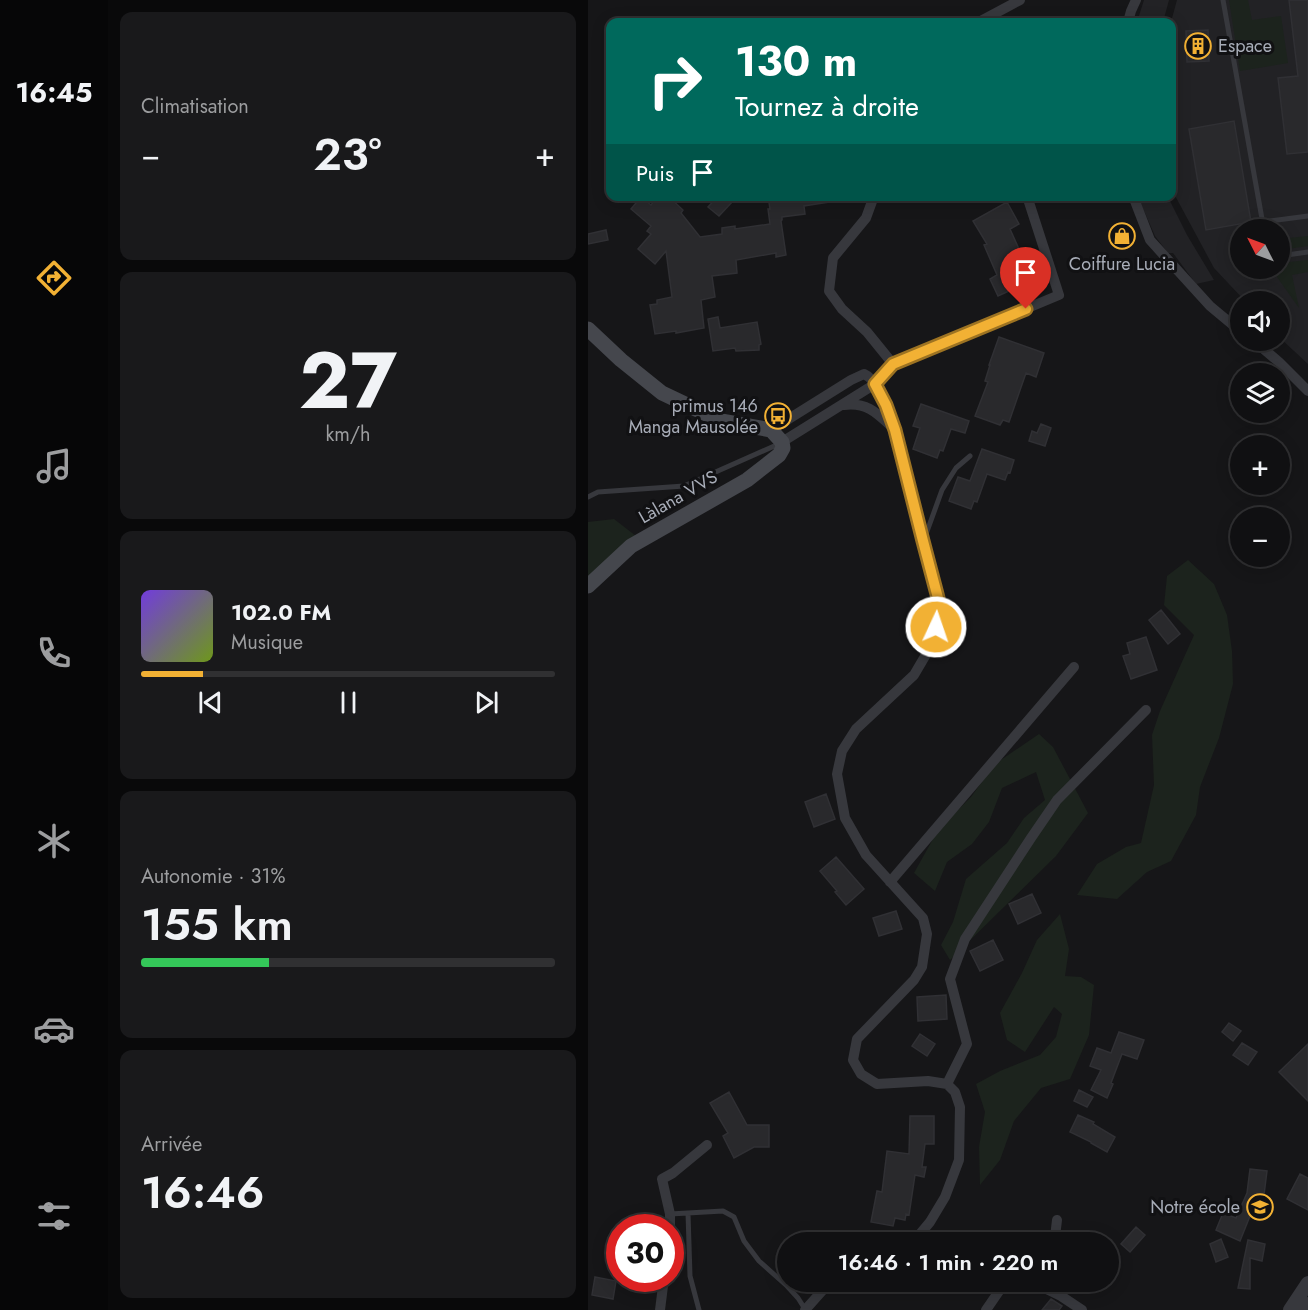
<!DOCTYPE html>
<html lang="fr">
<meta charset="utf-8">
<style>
body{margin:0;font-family:Jost,sans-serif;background:#19191b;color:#f1f3f6;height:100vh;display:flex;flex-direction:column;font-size:22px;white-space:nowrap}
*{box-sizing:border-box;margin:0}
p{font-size:20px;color:#9c9d9f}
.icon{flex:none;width:33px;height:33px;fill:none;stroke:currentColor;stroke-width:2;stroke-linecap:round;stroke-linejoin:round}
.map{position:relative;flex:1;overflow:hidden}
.side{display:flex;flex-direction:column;gap:12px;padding:12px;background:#09090a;width:480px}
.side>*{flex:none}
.banner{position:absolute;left:18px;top:18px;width:570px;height:183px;border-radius:12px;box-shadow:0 3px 15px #0003,0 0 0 2px #303032;background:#00695c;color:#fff;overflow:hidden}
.needle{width:39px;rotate:312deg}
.fabs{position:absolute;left:642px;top:219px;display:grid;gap:12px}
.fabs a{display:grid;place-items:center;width:60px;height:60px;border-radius:50%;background:#101012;box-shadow:0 3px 15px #0003,0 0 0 2px #303032;font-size:30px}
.speed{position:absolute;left:18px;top:1214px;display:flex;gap:12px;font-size:30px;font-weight:700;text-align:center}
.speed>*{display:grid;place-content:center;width:78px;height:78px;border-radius:50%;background:#101012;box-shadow:0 3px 15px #0003,0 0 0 2px #303032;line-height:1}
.speed .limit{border:9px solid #d22;background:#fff;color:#111}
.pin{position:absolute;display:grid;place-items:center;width:51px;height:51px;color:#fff;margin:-62px -26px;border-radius:50% 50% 50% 0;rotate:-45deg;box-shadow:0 0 6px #0007}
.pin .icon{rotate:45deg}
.me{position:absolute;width:66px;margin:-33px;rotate:3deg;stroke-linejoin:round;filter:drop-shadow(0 0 4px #0008)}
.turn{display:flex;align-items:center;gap:21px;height:126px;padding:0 30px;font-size:27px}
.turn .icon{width:78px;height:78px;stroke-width:2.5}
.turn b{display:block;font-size:42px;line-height:51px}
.then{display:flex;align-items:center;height:57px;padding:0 30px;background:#0003;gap:12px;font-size:22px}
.big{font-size:45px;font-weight:600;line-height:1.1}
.side .widget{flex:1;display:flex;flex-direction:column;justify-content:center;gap:9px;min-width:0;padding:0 21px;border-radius:12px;background:#19191b}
.side .dial{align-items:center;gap:0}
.dial b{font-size:78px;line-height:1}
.song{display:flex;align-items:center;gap:18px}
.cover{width:72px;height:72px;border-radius:9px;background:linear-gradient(135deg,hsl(260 70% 55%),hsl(80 70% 35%))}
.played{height:6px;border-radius:3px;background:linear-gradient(90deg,#f2b134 15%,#303032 15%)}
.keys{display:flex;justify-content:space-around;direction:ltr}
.heat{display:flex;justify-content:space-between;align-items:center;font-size:33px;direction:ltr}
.charge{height:9px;border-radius:4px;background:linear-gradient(90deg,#34c759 31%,#303032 0)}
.trip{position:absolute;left:189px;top:1232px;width:342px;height:60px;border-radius:30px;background:#101012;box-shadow:0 3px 15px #0003,0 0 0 2px #303032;font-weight:600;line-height:60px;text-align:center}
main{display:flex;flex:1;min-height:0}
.menu{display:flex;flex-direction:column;width:108px;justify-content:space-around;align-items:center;background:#060607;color:#9c9d9f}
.menu .icon{width:42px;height:42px}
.menu .active{color:#f2b134}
.menu b{font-size:27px;color:#f1f3f6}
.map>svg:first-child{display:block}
</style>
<main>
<nav class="menu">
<b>16:45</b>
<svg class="icon active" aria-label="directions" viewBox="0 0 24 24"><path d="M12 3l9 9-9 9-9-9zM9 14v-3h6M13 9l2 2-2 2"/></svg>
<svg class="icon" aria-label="music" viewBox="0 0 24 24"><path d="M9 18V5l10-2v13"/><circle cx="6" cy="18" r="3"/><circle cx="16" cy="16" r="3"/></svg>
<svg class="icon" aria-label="phone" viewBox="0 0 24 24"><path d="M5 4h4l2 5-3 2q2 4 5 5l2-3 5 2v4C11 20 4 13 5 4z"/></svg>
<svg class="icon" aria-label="climate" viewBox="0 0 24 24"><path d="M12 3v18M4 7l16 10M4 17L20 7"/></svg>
<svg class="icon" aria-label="car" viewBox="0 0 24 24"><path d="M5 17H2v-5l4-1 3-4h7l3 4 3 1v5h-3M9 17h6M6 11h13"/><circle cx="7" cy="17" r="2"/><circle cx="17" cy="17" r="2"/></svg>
<svg class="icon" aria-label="filters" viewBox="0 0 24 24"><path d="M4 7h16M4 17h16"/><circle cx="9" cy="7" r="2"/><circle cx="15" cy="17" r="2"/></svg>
</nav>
<section class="side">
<div class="widget"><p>Climatisation</p>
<div class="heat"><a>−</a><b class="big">23°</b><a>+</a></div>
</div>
<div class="widget dial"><b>27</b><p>km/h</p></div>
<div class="widget">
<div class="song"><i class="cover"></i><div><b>102.0 FM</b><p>Musique</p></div></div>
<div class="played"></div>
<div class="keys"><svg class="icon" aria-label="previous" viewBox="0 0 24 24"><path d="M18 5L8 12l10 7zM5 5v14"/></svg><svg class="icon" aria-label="pause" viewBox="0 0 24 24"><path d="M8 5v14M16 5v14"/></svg><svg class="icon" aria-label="next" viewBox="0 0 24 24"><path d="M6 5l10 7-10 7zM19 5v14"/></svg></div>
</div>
<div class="widget"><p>Autonomie · 31%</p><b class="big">155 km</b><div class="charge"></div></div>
<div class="widget"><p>Arrivée</p><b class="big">16:46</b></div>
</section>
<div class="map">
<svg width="720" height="1310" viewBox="0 0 720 1310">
<rect width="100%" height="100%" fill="#161618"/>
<path fill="#222225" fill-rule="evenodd" d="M 556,0 L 581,0 L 575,22 L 549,22 Z
M 589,0 L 720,0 L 720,364 L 692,338 L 692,302 L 657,301 L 626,268 L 584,190 L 583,22 ZM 652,230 L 692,230 L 692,268 L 652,268 Z
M 550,197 L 580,197 L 599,235 L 626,280 L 608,284 L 585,253 L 580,253 L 567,236 Z"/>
<path fill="#1c231d" d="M 641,0 L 660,0 L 664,20 L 693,16 L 700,63 L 652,71 Z
M 720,236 L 720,246 L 692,250 L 692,239 Z
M 720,260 L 720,272 L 704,275 L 711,308 L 689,277 L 687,269 L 692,268 L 692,263 Z
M 26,519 L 48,536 L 0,579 L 0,522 Z
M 600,560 L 626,584 L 639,615 L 644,651 L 645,684 L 631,738 L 612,787 L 608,815 L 583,861 L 559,872 L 529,899 L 489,895 L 509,864 L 538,847 L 553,843 L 566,785 L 564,735 L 572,711 L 606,635 L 576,605 L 579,576 Z
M 451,734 L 465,747 L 500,813 L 468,856 L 362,960 L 353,945 L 365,922 L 378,879 L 419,843 L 436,818 L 457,800 L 448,772 L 414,788 L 401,822 L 384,844 L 359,862 L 347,891 L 326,873 L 350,830 L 383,797 L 407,764 Z
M 472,914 L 481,949 L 477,976 L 493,977 L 506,985 L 501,1035 L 482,1079 L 453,1088 L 426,1121 L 412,1160 L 392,1185 L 391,1147 L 397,1112 L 388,1084 L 412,1071 L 452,1055 L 468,1037 L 474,1014 L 466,1007 L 437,1052 L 419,1040 L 412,1013 L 434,973 L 449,940 Z"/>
<path fill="#29292c" stroke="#303034" stroke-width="1.5" d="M 701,0 L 720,0 L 720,152 L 699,154 L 690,78 L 710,76 Z
M 620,30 L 621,61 L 599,62 L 598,31 Z
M 646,121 L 663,222 L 618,230 L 601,129 Z
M 70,196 L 80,196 L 95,210 L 93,213 L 112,237 L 134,234 L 134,228 L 147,226 L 147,229 L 182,224 L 180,209 L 182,209 L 180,196 L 241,196 L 241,202 L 216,206 L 217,214 L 194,217 L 194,220 L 193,221 L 198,255 L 188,257 L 188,253 L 148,260 L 149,273 L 124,276 L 127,297 L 113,300 L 116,328 L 88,333 L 88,331 L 67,334 L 62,305 L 69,304 L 69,300 L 84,297 L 78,251 L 67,264 L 50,249 L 63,234 L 59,231 L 63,226 L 43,209 L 53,197 L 63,205 Z
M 130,196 L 140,196 L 145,201 L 131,216 L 120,207 Z
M 419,202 L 431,224 L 422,229 L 435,258 L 428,261 L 439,283 L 410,296 L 402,279 L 409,275 L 396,245 L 399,244 L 385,221 Z
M 18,230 L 20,240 L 0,244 L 0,234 Z
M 130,317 L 132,328 L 169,322 L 173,344 L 171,345 L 171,350 L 148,351 L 147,348 L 125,351 L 120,319 Z
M 411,337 L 456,353 L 448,377 L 438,373 L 421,422 L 415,420 L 412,425 L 387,416 L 400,382 L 397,381 L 402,365 L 401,365 Z
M 333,404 L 381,421 L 377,433 L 363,429 L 355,451 L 352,450 L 349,458 L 325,449 L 332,428 L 325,426 Z
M 453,424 L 463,428 L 457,446 L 441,441 L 444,431 L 449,433 Z
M 394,449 L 426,460 L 422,473 L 420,472 L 417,480 L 399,474 L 389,502 L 386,501 L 383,509 L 361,501 L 370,477 L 382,481 Z
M 573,610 L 592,634 L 580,644 L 561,620 Z
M 558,637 L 569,670 L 543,679 L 535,656 L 542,654 L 539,643 Z
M 238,794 L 247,819 L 226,827 L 217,802 Z
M 248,857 L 276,889 L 258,905 L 247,892 L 249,891 L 232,871 Z
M 444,894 L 453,913 L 430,924 L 421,904 Z
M 308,911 L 314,929 L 291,936 L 285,918 Z
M 405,940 L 415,960 L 392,971 L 382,951 Z
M 358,995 L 359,1019 L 330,1021 L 329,997 Z
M 641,1023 L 653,1031 L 645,1041 L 634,1032 Z
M 531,1032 L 556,1040 L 549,1059 L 534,1054 L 523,1083 L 525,1084 L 519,1098 L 503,1090 L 513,1070 L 502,1066 L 509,1048 L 523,1053 Z
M 332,1034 L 347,1044 L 339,1056 L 324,1046 Z
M 654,1043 L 669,1052 L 660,1065 L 645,1055 Z
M 720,1044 L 720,1101 L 691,1072 Z
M 491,1090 L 505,1097 L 499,1107 L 486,1101 Z
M 141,1092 L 159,1125 L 181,1125 L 181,1147 L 166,1147 L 146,1158 L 135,1136 L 140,1133 L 122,1103 Z
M 490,1115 L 506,1122 L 505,1124 L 527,1137 L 519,1152 L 503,1143 L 503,1142 L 482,1132 Z
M 322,1116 L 346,1116 L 346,1144 L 337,1144 L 334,1167 L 338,1167 L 336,1177 L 327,1175 L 321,1215 L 318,1214 L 317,1220 L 307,1218 L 305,1226 L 283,1222 L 289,1191 L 294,1192 L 299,1151 L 321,1154 Z
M 662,1169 L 679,1171 L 675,1203 L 678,1205 L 671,1220 L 662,1216 L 652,1241 L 628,1230 L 635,1213 L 648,1218 L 659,1193 Z
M 712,1174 L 720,1178 L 720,1210 L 699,1199 Z
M 548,1227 L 557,1235 L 542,1252 L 533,1244 Z
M 633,1239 L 640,1257 L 628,1262 L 622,1244 Z
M 660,1240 L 677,1244 L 674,1261 L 662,1258 L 662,1289 L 650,1288 Z
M 7,1277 L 28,1281 L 25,1299 L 4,1295 Z
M 463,1299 L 474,1306 L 471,1310 L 454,1310 Z"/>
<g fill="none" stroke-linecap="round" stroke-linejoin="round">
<path stroke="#37383d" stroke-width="5" d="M 635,0 L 676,230
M 674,222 L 720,216
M 692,256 L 720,252
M 0,497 L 10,492 L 96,486 L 193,443
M 337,537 L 354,490 L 368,468 L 382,456
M 100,1213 L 102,1276 L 111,1310
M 82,1214 L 135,1211 L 146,1217 L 156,1241 L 171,1261 L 199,1286 L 210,1298 L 217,1309"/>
<path stroke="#37383d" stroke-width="10" d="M 391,22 L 432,0
M 540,22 L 543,11 L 548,0
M 286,196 L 278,218 L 245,258 L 241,291 L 254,309 L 279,332 L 305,364
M 545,196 L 562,240 L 622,306 L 652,331
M 665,340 L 691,362 L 720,391
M 256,405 C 279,402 289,413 305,428
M 183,430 L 263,380 L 276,374 C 291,380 301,414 307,430 L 350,598 L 348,627 L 343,646 L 326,675 L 268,729 L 254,751 L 249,774 L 257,818 L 278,855 L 335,918 L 339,934 L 334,967 L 326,980 L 269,1039 L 265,1060 L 273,1074 L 289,1084 L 340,1081 L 359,1084 L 367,1092 L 372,1107 L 371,1160 L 357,1197 L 342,1222 L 327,1240 L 322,1242
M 194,442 L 287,384 L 305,364 L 471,295 L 439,196
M 302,882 L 486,667
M 359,1084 L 379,1044 L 362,979 L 377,939 L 443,838 L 469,800 L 558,710
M 82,1230 L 82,1214 L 74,1179 L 85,1173 L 119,1145
M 463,1242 L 467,1237 L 469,1220
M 442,1281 L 473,1296 L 494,1310
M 72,1310 L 76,1278
M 217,1310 L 243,1281
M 398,1310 L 418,1281"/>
<path stroke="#37383d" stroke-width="14" d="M 702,1310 L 720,1283
M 716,1310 L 720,1304"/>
<path stroke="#45474d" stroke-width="15" d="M 0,329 L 33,360 L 74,393 L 133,421 L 183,430 L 194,442 L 195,448 L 191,455 L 159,480 L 43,546 L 0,586"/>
</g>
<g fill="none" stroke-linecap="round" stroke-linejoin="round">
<g stroke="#9d7322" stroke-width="15">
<path id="route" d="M 348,627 L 350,598 L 335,541 L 307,430 L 298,405 L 287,384 L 305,364 L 438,309"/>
</g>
<use href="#route" stroke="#f2b134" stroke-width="10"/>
</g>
<defs>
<g id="building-ring" transform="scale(1.35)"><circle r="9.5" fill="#111113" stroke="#f2b134" stroke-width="1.5"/><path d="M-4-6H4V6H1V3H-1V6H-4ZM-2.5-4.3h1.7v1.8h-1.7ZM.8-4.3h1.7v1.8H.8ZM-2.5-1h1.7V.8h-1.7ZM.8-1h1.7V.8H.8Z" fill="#f2b134"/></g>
<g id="shop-ring" transform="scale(1.35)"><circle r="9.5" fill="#111113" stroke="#f2b134" stroke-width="1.5"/><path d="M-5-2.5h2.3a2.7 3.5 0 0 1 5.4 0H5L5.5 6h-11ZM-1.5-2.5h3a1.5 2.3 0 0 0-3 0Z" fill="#f2b134"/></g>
<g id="bus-ring" transform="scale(1.35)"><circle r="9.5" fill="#111113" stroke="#f2b134" stroke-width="1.5"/><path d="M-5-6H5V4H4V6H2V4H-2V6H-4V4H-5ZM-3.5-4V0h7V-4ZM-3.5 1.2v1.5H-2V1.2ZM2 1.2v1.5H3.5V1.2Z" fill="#f2b134"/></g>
<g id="school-ring" transform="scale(1.35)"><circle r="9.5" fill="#111113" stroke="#f2b134" stroke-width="1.5"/><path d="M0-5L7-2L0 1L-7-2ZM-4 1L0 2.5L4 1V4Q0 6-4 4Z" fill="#f2b134"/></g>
</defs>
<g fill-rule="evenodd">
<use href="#building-ring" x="610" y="46"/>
<use href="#shop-ring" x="534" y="236"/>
<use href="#bus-ring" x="190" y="416"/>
<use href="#school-ring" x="672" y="1207"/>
</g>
<g text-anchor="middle" stroke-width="6" stroke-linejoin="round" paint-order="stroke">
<g font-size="18" fill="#a8adb8" stroke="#111113" text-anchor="end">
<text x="630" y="52" text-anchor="start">Espace</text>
<text x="534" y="270" text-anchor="middle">Coiffure Lucia</text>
<text x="170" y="412">primus 146<tspan x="170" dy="21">Manga Mausolée</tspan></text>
<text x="652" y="1213">Notre école</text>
</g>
<g font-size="18" fill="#a8adb8" stroke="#111113">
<text transform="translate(90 497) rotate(-30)" y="6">Làlana VVS</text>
</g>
</g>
</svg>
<div class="fabs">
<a><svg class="needle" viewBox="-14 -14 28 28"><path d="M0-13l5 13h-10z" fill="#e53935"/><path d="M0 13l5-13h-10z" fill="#9c9d9f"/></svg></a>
<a><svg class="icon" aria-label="sound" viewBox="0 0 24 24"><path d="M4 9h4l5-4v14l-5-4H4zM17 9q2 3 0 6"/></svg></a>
<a><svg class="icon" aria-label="layers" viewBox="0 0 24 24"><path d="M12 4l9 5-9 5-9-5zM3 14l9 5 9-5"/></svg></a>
<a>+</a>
<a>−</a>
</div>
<div class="speed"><div class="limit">30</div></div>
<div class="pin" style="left:438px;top:309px;background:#d93025"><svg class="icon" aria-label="arrive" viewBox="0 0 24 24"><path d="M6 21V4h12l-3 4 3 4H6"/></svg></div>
<svg class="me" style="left:348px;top:627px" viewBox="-20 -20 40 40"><circle r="17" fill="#f2b134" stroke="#fff" stroke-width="3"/><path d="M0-11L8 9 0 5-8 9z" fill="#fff"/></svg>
<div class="trip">16:46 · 1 min · 220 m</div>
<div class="banner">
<div class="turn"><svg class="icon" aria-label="right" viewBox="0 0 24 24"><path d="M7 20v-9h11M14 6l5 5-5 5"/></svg><div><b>130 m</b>Tournez à droite</div></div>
<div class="then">Puis<svg class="icon" aria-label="arrive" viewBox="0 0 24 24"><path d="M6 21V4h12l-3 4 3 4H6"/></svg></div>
</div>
</div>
</main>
